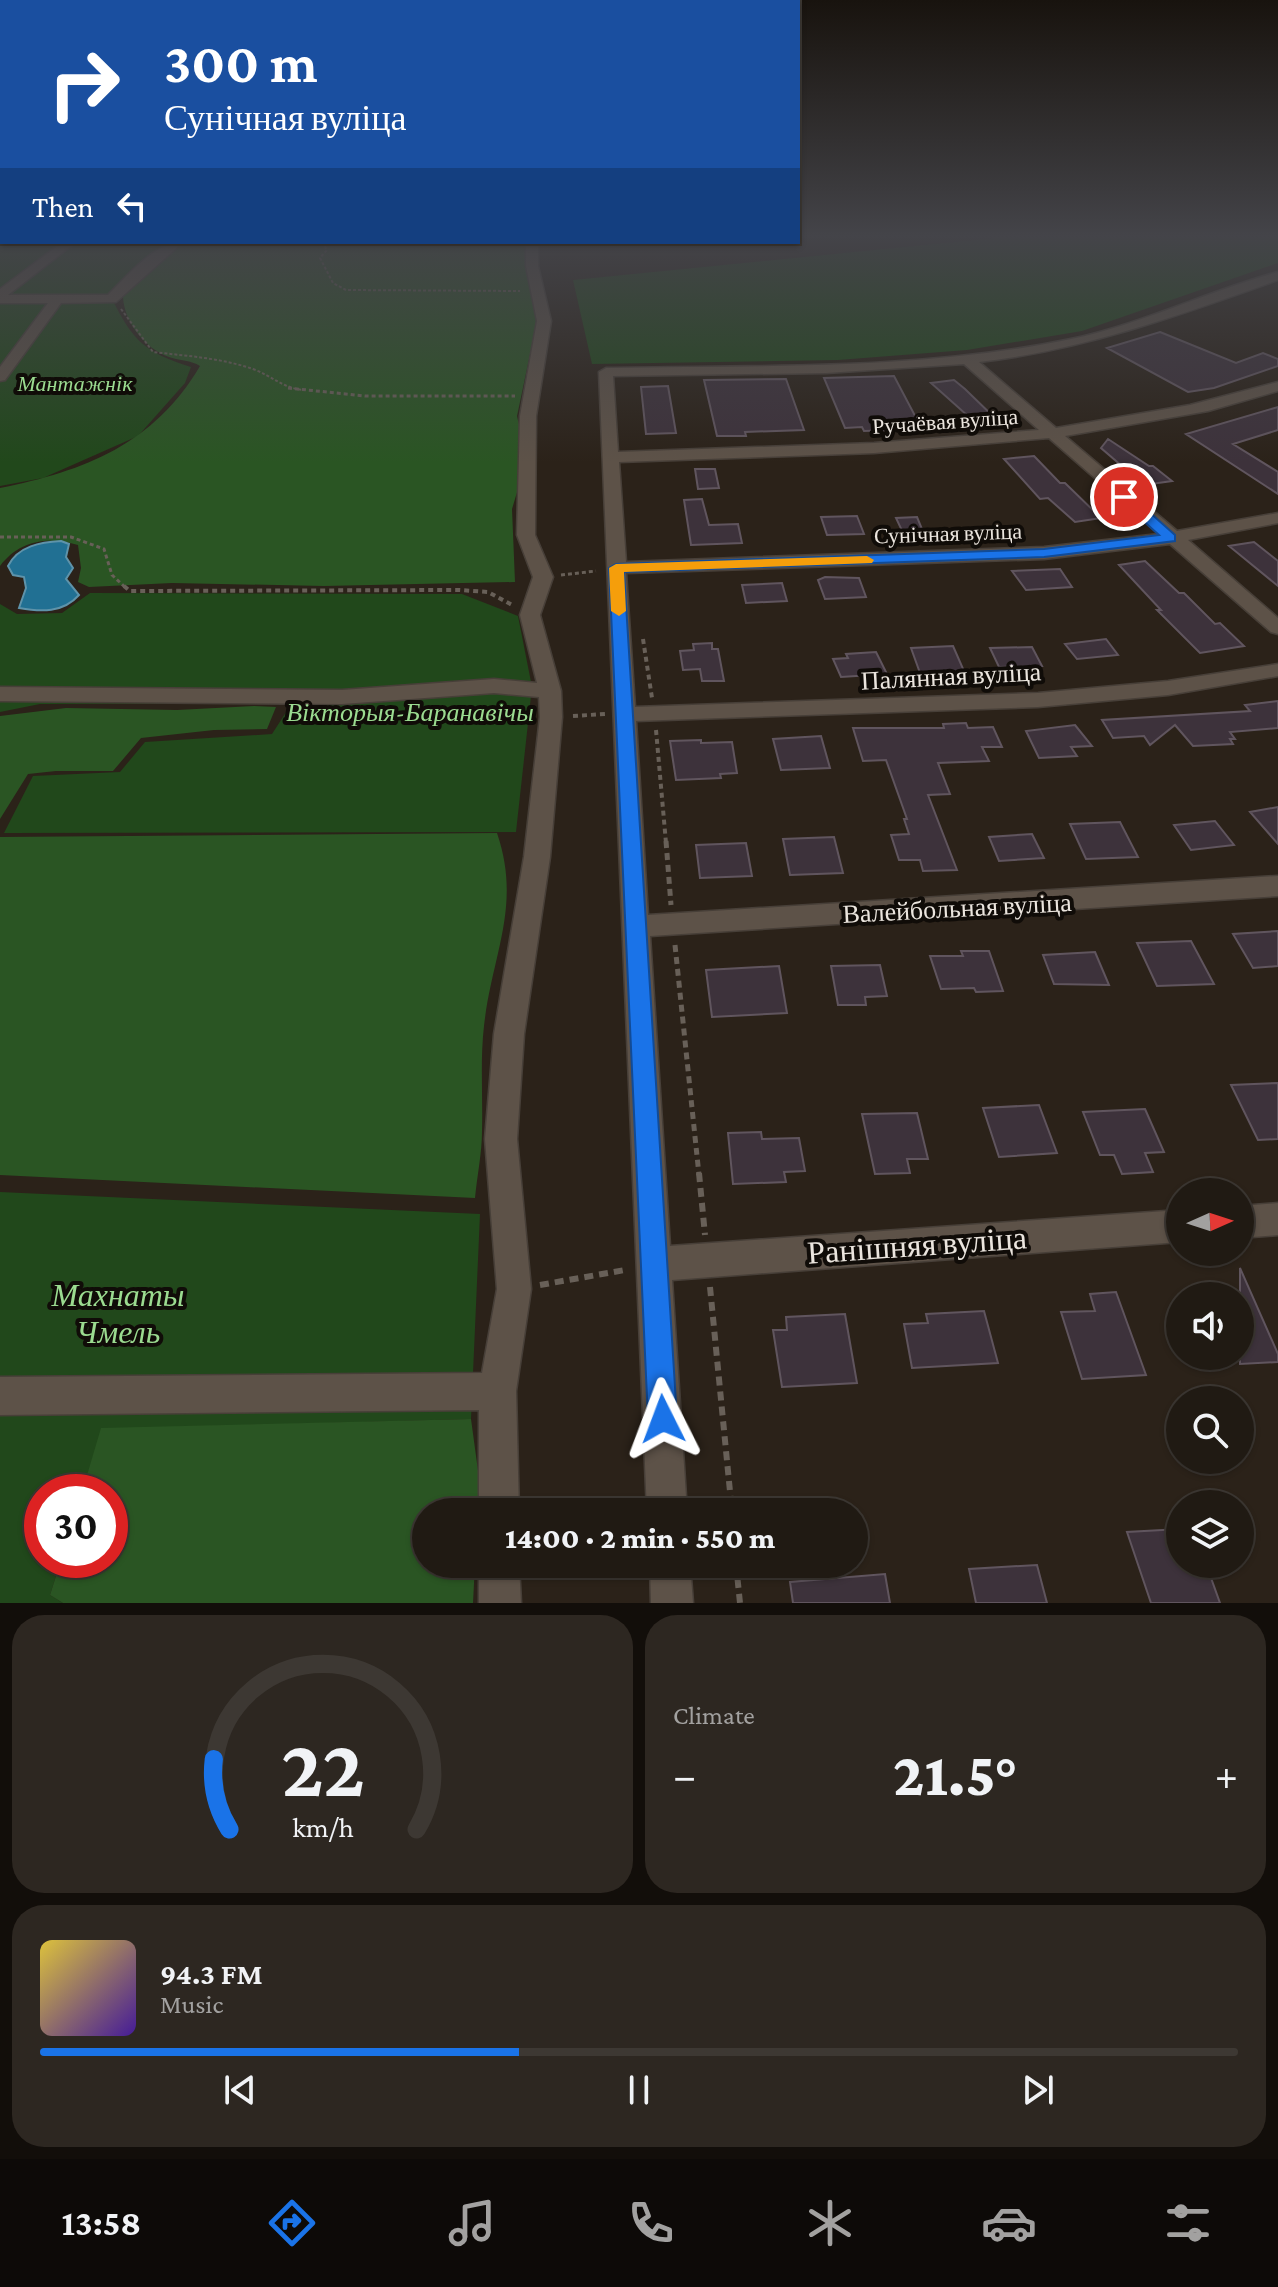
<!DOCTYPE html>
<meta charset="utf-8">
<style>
body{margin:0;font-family:"Crimson Pro",serif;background:#2d2721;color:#f1f3f6;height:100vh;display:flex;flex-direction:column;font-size:30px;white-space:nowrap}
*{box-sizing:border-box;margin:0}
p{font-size:26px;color:#a2a1a0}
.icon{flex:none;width:44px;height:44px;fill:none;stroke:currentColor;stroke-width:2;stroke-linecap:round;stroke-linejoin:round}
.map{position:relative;height:1603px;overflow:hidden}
.side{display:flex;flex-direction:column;gap:12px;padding:12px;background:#120e0a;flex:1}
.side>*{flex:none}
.guide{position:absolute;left:0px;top:0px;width:800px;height:244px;box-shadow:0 2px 6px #0004,0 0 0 2px #3d3833;background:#1a4fa0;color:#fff;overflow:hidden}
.needle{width:52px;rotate:87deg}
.fabs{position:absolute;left:1166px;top:1178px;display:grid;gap:16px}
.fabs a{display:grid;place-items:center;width:88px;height:88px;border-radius:50%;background:#201a13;box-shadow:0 2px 6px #0004,0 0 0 2px #3d3833;font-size:40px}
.speed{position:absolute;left:24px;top:1474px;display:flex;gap:16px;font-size:40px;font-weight:700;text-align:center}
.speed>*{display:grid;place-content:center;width:104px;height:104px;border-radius:50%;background:#201a13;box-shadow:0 2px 6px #0004,0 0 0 2px #3d3833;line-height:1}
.speed .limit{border:12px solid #d22;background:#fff;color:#111}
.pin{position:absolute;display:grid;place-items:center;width:68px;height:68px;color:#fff;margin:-34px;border:4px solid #fff;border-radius:50%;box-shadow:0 2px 8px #0007}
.me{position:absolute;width:88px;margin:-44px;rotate:357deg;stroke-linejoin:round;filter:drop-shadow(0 0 6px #0008)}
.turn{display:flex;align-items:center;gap:28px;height:168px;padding:0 32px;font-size:36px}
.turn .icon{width:104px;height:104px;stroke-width:2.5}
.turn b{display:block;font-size:56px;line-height:68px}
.then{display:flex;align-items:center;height:76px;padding:0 32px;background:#0003;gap:16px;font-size:30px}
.big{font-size:60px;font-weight:800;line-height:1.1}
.side .widget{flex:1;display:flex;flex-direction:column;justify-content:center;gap:12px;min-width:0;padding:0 28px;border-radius:32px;background:#2d2721}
.side .dial{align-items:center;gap:0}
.dial svg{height:208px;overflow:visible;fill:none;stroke:#3d3833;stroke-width:7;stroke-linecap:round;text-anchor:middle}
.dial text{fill:#f1f3f6;stroke:none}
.song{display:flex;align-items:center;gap:24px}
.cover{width:96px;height:96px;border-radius:12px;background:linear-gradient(135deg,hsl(50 70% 55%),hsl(260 70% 35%))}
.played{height:8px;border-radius:4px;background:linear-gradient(90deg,#1a73e8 40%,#3d3833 40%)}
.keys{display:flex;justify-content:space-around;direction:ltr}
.heat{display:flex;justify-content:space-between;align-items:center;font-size:44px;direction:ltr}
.side .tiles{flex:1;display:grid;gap:12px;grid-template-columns:1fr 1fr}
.widget:last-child{grid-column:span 2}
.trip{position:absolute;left:412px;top:1498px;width:456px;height:80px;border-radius:40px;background:#201a13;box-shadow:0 2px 6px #0004,0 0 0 2px #3d3833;font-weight:800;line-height:80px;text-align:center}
.menu{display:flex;height:128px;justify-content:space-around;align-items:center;background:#0d0a08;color:#a2a1a0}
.menu .icon{width:56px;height:56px}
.menu .active{color:#1a73e8}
.menu b{font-size:36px;color:#f1f3f6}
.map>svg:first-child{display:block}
</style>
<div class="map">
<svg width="1278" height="1603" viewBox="0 0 1278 1603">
<rect width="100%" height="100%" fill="#2b2219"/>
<path fill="#21481b" d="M 0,237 L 2,242 L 174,242 L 111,297 C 133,341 144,352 191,367 L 185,383 L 138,436 L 43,478 L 0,486 Z
M 1005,237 L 1278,237 L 1278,263 L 1082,331 L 967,350 L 838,360 L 592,364 L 573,280 Z
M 90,593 L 462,594 L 518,616 L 532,687 L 516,832 L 4,833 L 33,776 L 120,772 L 145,742 L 272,734 L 292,703 L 40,704 L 0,712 L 0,604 L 17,614 L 62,613 Z
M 0,1192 L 480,1214 L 471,1419 L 102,1429 L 82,1492 L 42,1492 L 42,1560 L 61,1560 L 50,1595 L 63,1603 L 0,1603 Z"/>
<path fill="#2a5523" d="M 526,242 L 526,266 L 537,321 L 517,416 L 527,459 L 512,509 L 515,582 L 324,586 L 172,583 L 89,587 L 78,582 L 81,568 L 78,545 C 49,536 19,540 0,566 L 0,488 C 85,471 154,444 200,366 C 191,360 180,361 169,357 C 145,349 124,321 123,297 L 144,272 L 184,243 Z
M 254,706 L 276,707 L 267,729 L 214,730 L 141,738 L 113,771 L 56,771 L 28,774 L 0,819 L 0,716 L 66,708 L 177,710 Z
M 497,833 C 522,906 492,954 484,1026 C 480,1061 483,1096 482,1131 C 482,1153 477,1176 475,1198 L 0,1175 L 0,837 Z
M 471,1419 L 479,1478 L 477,1512 L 426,1512 L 426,1564 L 475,1564 L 473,1603 L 63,1603 L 50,1595 L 61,1560 L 110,1560 L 110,1492 L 82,1492 L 101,1428 Z"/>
<path fill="#217093" stroke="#5e93aa" stroke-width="2" d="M 61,541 L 69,544 L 66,557 L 73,568 L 66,579 L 79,595 C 63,613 41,612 19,608 L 26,588 L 24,577 L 13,575 L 8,566 C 18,546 41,542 61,541 Z"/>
<path fill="#3d323b" stroke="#60555e" stroke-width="2" d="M 1160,332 L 1236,363 L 1263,353 L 1278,359 L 1278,366 L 1214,388 L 1188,392 L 1107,348 Z
M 894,376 L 922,429 L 864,431 L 862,427 L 845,428 L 824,378 Z
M 786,379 L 804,430 L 745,432 L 746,436 L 717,436 L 704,380 Z
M 954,380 L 965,389 L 1000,423 L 978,425 L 931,383 Z
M 668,386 L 676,433 L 646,434 L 641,387 Z
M 1278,407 L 1278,430 L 1233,444 L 1278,472 L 1278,494 L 1186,434 Z
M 1108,439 L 1149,466 L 1153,466 L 1172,481 L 1144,485 L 1101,448 Z
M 1034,456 L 1060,483 L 1065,483 L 1101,518 L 1075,522 L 1048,498 L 1040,499 L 1004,459 Z
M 695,469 L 715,469 L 719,488 L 698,489 Z
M 702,499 L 709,525 L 738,524 L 742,543 L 691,545 L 684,500 Z
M 857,516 L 864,534 L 827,535 L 821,517 Z
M 917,517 L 924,534 L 904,535 L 896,518 Z
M 1254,542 L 1278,561 L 1278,586 L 1229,546 Z
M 1145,561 L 1179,593 L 1184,593 L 1215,624 L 1220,623 L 1244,646 L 1200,653 L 1157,610 L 1161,610 L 1119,565 Z
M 1060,569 L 1072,587 L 1026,590 L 1012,571 Z
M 825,577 L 859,578 L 866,597 L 825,599 L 818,580 Z
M 782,583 L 787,601 L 746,603 L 742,585 Z
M 1106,639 L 1118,655 L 1077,659 L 1065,644 Z
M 712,643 L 712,649 L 718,649 L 724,681 L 702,681 L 700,669 L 683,670 L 680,651 L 694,650 L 693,644 Z
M 953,646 L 964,671 L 920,673 L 911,648 Z
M 1032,647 L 1042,666 L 999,667 L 990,648 Z
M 876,652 L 887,674 L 841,677 L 833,659 L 848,658 L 846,654 Z
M 1278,701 L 1278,728 L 1230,732 L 1235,739 L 1230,739 L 1233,744 L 1193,746 L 1175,725 L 1150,745 L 1144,736 L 1113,738 L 1102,720 L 1250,711 L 1245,705 Z
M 966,723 L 968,728 L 993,727 L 1002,747 L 982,747 L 989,761 L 938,763 L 950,794 L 928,795 L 957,870 L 923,871 L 920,860 L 899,860 L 891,835 L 909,834 L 904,819 L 907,819 L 886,760 L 863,761 L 853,728 L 944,728 L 943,724 Z
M 1075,725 L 1092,746 L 1071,747 L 1077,756 L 1039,758 L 1026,731 Z
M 821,736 L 830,768 L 781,770 L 773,739 Z
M 701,740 L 701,743 L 732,742 L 737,773 L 720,774 L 721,778 L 676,780 L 670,741 Z
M 1278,807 L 1278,844 L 1250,812 Z
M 1215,821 L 1234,845 L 1191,850 L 1174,825 Z
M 1120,822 L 1138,857 L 1086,859 L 1070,824 Z
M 1032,834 L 1044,858 L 999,861 L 989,837 Z
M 834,837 L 843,873 L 790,875 L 783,839 Z
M 746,843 L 752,876 L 700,878 L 696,845 Z
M 1278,931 L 1278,966 L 1253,968 L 1233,934 Z
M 1191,941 L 1214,984 L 1157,986 L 1137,943 Z
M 961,951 L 989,951 L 1003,991 L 976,992 L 974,988 L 941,989 L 930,956 L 963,956 Z
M 1095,952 L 1109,985 L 1054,984 L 1043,955 Z
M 880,965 L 887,996 L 865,997 L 866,1005 L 838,1005 L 831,966 Z
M 779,966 L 787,1013 L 712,1017 L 706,970 Z
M 1278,1083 L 1278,1139 L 1258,1140 L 1231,1085 Z
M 1039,1105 L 1057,1153 L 999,1157 L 983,1108 Z
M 1145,1109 L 1164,1152 L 1145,1153 L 1153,1172 L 1122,1174 L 1114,1155 L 1100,1155 L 1083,1112 Z
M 917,1113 L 928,1159 L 907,1159 L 910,1173 L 875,1174 L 862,1114 Z
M 761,1132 L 762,1139 L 799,1138 L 805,1171 L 784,1172 L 786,1182 L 733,1184 L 728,1133 Z
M 1240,1268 L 1278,1354 L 1278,1362 L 1240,1364 Z
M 1116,1292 L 1146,1375 L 1082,1379 L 1061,1312 L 1095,1311 L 1090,1294 Z
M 984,1311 L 998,1363 L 912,1368 L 904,1324 L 928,1323 L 926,1314 Z
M 845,1314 L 857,1383 L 782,1387 L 773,1330 L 787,1330 L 786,1317 Z
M 1180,1529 L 1180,1564 L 1206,1564 L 1220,1603 L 1151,1603 L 1127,1532 Z
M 1037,1565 L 1047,1603 L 976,1603 L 969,1569 Z
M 885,1574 L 890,1603 L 793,1603 L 790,1582 Z"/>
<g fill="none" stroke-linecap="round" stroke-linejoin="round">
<g stroke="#473f38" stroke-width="3">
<path id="minor" d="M 63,242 L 76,242 L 8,295 L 108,295 C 127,276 155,242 183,242 L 116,302 L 61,303 L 5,380 L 0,381 L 0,367 L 48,303 L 0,303 L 0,289 Z
M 526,242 L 538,242 L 538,266 L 551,321 L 536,416 L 535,535 L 553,577 L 540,615 L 561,691 L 562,717 L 550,857 L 524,1034 L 517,1139 L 531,1289 L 516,1391 L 519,1512 L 479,1512 L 479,1410 L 0,1415 L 0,1377 L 482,1373 L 497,1289 L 485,1139 L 494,1034 L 524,857 L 540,717 L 539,697 L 494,693 L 342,704 L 0,701 L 0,687 L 342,690 L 494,679 L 537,683 L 520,615 L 533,577 L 517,535 L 520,416 L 537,321 L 526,266 Z
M 1278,272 L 1278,280 C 1180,315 1083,350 979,362 L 1056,428 L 1190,405 L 1278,382 L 1278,391 L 1208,411 L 1065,436 L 1177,531 L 1278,513 L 1278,523 L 1188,540 L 1278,618 L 1278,634 L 1271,632 L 1170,544 L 1044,559 L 626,573 L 635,707 L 1038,693 L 1168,681 L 1278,664 L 1278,676 L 1168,695 L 1038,707 L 636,721 L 648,915 L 1278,876 L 1278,896 L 650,936 L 670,1246 L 1180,1210 L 1180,1242 L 672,1280 L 687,1512 L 647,1512 L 599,372 L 606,368 C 761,365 918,371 1071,339 C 1142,324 1208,291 1278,272 ZM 964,364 L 1039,430 L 874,443 L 618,452 L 613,376 L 826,373 ZM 1049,438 L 1159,534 L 1044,547 L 626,562 L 619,462 L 874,453 Z
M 1278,1203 L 1278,1235 L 1240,1238 L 1240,1206 Z
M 479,1564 L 519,1564 L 521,1603 L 479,1603 Z
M 650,1564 L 690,1564 L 693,1603 L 651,1603 Z"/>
</g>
<path stroke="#686058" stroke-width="2" stroke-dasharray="3 2" stroke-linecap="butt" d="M 322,242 L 327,250 L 320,258 L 333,283 L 346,290 L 520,291
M 121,309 L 153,352 C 187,356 221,358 253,369 C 272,376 284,389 305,390"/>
<path stroke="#686058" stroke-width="3" stroke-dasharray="4 3" stroke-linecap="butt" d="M 288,388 L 365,396 L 515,396
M 0,537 L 71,537 L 104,549 L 112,575 L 126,588
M 561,575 L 596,571"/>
<path stroke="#686058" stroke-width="4" stroke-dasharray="5 4" stroke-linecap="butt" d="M 124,586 L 130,591 L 460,590 L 488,592 L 514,606
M 643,639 L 652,698
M 573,716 L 605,714
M 656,730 L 666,843"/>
<path stroke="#686058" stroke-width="5" stroke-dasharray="7 5" stroke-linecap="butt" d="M 666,841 L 671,905
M 675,945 L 699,1175"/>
<path stroke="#686058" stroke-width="6" stroke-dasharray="9 6" stroke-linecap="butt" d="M 699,1173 L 705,1235
M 540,1285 L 625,1270
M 710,1287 L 732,1512
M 736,1564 L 740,1603"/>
<use href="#minor" fill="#5d5248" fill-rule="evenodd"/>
</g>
<linearGradient id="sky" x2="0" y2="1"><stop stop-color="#18130e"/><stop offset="0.51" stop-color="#444449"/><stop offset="1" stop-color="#444449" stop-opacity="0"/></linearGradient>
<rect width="1278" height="462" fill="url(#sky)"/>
<path fill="#1a73e8" stroke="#114b97" stroke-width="2" d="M 1120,494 L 1129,494 L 1175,535 L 1175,541 L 1044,557 L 624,572 L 677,1419 L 673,1429 L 663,1434 L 652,1429 L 648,1419 L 609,568 L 616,564 L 1044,549 L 1159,535 L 1120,500 Z"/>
<path fill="#f59e0b" d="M 867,556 L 874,560 L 872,563 L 624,572 L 626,611 L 619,616 L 611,611 L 609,568 L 616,564 Z"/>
<g text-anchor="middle" stroke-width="8" stroke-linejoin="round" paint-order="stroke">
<g font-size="22" font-style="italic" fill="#9bdb90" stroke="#100c08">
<text x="75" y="391">Мантажнік</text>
</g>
<g font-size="22" fill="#ebe5de" stroke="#100c08">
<text transform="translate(945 421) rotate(-4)" y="8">Ручаёвая вуліца</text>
<text transform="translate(948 533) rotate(-2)" y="8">Сунічная вуліца</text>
</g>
<g font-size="26" fill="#ebe5de" stroke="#100c08">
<text transform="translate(951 676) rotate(-3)" y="9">Палянная вуліца</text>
<text transform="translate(957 908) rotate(-3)" y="9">Валейбольная вуліца</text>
</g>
<g font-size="26" font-style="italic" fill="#9bdb90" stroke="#100c08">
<text x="410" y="721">Вікторыя-Баранавічы</text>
</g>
<g font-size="32" fill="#ebe5de" stroke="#100c08">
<text transform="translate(917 1245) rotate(-4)" y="11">Ранішняя вуліца</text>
</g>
<g font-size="32" font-style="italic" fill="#9bdb90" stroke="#100c08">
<text x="118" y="1306">Махнаты<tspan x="118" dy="37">Чмель</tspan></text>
</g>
</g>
</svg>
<div class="fabs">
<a><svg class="needle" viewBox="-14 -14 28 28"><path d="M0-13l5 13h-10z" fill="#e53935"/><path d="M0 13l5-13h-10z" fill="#a2a1a0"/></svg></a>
<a><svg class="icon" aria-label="sound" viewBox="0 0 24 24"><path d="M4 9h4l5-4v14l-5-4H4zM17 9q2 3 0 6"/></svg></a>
<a><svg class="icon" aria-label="search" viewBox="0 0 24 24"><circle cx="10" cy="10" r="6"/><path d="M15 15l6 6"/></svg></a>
<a><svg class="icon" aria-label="layers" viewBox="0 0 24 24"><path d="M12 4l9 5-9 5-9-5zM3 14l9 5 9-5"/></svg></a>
</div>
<div class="speed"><div class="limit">30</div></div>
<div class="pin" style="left:1124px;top:497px;background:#d93025"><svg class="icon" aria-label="arrive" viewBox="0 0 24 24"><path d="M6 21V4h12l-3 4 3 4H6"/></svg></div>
<svg class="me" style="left:663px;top:1419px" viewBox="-20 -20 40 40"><path d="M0-17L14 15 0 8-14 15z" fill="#1a73e8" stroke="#fff" stroke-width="4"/></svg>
<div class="trip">14:00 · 2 min · 550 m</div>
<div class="guide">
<div class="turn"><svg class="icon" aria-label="right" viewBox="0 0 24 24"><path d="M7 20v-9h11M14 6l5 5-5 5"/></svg><div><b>300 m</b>Сунічная вуліца</div></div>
<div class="then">Then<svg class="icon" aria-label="left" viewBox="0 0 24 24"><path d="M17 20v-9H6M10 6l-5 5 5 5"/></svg></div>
</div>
</div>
<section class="side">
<div class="tiles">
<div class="widget dial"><svg viewBox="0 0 100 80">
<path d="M14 69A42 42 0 1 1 86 69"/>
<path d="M14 69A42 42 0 0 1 8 42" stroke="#1a73e8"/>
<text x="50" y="56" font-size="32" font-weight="700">22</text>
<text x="50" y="72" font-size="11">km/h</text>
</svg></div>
<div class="widget"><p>Climate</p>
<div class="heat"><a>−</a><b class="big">21.5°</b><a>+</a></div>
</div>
<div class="widget">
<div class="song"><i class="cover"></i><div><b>94.3 FM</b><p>Music</p></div></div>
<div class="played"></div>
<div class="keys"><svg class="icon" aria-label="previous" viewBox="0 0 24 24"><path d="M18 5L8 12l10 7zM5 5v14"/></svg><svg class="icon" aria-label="pause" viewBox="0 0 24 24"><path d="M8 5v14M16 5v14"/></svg><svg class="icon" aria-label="next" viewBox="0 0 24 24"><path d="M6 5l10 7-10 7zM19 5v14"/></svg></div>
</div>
</div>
</section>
<nav class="menu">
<b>13:58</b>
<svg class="icon active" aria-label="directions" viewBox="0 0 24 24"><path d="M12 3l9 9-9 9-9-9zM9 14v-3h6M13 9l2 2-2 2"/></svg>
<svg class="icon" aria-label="music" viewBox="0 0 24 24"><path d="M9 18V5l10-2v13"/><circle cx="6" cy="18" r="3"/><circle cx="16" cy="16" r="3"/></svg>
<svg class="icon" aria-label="phone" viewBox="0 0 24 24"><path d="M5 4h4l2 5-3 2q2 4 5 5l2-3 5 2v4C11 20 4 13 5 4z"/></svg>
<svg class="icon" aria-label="climate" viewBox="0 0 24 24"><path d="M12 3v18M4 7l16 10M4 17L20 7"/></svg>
<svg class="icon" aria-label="car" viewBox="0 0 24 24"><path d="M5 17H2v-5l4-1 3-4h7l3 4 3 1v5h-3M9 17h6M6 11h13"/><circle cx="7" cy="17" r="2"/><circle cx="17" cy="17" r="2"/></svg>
<svg class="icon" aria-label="filters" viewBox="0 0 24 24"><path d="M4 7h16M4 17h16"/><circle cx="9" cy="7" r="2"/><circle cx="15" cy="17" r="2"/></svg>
</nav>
